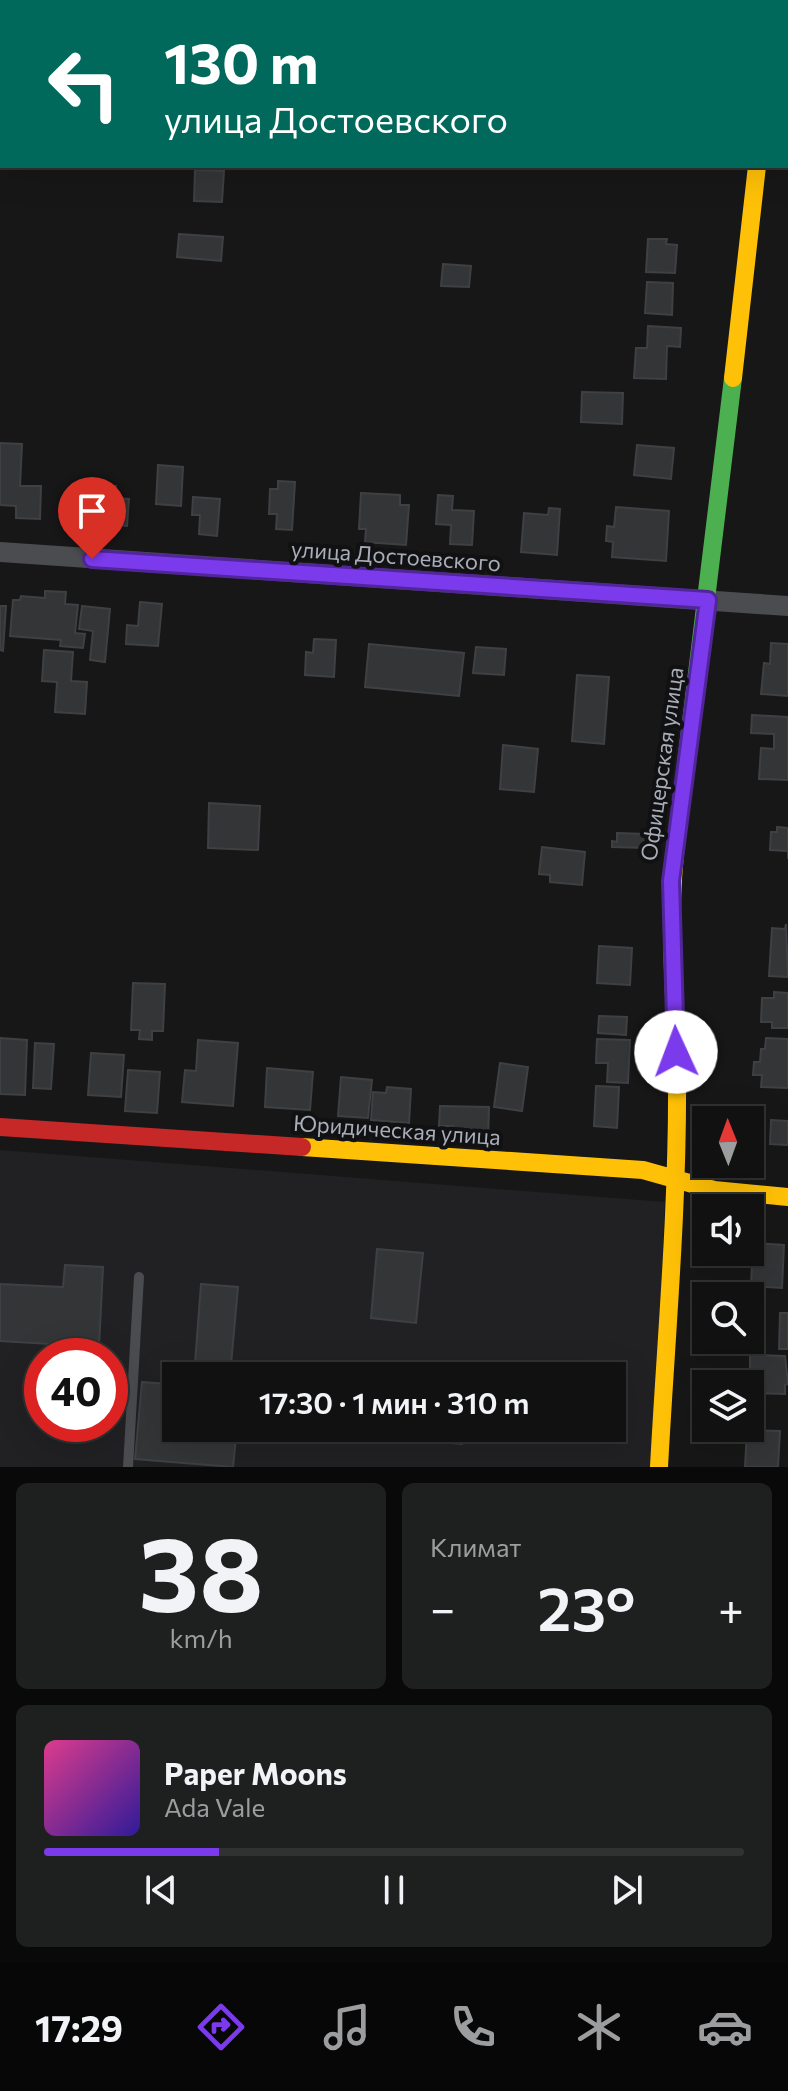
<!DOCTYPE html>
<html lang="ru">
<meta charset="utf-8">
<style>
body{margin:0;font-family:Commissioner,sans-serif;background:#1e1f1f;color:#f1f3f6;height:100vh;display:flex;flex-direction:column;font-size:30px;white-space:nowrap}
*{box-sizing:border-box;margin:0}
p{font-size:26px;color:#9c9d9f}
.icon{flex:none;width:44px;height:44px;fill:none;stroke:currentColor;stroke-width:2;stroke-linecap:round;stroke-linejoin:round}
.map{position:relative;height:1467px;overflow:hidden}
.panel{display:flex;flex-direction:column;gap:16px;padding:16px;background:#090909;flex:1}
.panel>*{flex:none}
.top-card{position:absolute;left:0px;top:0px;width:788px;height:168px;box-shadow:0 8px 32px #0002,0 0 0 2px #303131;background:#00695c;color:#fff;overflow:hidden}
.needle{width:52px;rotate:359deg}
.buttons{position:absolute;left:692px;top:1106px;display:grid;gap:16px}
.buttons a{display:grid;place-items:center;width:72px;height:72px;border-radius:0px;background:#111;box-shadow:0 8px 32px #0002,0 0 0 2px #303131;font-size:40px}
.speed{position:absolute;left:24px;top:1338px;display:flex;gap:16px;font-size:40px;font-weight:700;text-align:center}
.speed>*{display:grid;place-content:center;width:104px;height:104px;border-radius:50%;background:#111;box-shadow:0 8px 32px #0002,0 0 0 2px #303131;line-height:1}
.speed .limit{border:12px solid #d22;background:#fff;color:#111}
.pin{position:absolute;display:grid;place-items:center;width:68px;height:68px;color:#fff;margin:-82px -34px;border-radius:50% 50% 50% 0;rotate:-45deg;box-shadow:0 0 8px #0007}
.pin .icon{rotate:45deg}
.me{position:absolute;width:88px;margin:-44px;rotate:358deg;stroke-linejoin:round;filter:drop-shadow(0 0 6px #0008)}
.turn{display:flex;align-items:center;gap:28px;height:168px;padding:0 32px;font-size:36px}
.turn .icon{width:104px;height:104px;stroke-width:2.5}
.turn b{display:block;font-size:56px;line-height:68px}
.big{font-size:60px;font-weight:600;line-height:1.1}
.panel .widget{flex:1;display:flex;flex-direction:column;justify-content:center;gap:12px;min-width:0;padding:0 28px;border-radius:12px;background:#1e1f1f}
.panel .dial{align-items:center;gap:0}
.dial b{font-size:104px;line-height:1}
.song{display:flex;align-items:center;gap:24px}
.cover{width:96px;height:96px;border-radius:12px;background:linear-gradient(135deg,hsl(330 70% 55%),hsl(250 70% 35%))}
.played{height:8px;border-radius:4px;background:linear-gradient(90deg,#7c3aed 25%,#303131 25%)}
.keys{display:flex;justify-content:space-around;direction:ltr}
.heat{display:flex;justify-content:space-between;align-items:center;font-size:44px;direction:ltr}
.panel .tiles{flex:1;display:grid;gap:16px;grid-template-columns:1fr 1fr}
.widget:last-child{grid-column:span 2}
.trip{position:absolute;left:162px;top:1362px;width:464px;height:80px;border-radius:0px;background:#111;box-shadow:0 8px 32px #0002,0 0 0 2px #303131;font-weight:600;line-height:80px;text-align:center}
.tab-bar{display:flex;height:128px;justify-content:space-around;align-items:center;background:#070707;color:#9c9d9f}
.tab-bar .icon{width:56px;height:56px}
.tab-bar .active{color:#7c3aed}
.tab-bar b{font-size:36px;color:#f1f3f6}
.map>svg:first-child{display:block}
</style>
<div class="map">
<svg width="788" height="1467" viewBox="0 0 788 1467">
<rect width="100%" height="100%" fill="#171717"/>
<path fill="#212124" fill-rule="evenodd" d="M 0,1150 L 665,1202 L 653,1467 L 0,1467 ZM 42,1356 L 110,1356 L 110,1424 L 42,1424 ZM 176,1376 L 612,1376 L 612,1428 L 176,1428 Z"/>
<path fill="#343537" stroke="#3f4043" stroke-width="2" d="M 195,170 L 224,171 L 222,202 L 194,201 Z
M 179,234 L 223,237 L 221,261 L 177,257 Z
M 648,239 L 667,239 L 666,244 L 677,245 L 675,273 L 646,272 Z
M 443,264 L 471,266 L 469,287 L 441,286 Z
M 647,282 L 673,283 L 672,315 L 645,313 Z
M 648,326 L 681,328 L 680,347 L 667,346 L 666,379 L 634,378 L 636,348 L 647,348 Z
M 582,392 L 623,393 L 622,424 L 581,422 Z
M 0,443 L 22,444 L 20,486 L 41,486 L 40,519 L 16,518 L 16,506 L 0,505 Z
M 637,445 L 674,448 L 671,479 L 634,475 Z
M 158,465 L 183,467 L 181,506 L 156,504 Z
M 278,481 L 295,482 L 292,530 L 276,529 L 277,514 L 269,514 L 270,489 L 278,489 Z
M 102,485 L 116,486 L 115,498 L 129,499 L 127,526 L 99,524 Z
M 361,493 L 400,495 L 400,505 L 409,505 L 406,545 L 365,542 L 366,529 L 359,529 Z
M 438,495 L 453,496 L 452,510 L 474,511 L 472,545 L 450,544 L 451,525 L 436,524 Z
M 193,497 L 220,499 L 217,536 L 199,534 L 200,515 L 192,515 Z
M 616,507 L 669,511 L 666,561 L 612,557 L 613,542 L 606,541 L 607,526 L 614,527 Z
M 549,508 L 560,509 L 557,555 L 521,552 L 524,513 L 548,515 Z
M 45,591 L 66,592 L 65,604 L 78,605 L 75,633 L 85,634 L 83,648 L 60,646 L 61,640 L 10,636 L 13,600 L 20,600 L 21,596 L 45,598 Z
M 140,602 L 162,604 L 158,646 L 126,644 L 127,625 L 138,626 Z
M 0,606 L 6,606 L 3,651 L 0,650 Z
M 82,606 L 110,609 L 105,662 L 90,660 L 93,631 L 79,629 Z
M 314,639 L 336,640 L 334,677 L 305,675 L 306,652 L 313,653 Z
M 771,643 L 788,644 L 788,696 L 761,694 L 764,663 L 770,664 Z
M 369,644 L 464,653 L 459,696 L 365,687 Z
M 476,647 L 506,649 L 504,675 L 473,673 Z
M 44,650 L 73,652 L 71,681 L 87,682 L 85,714 L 55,712 L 57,682 L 42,681 Z
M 577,675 L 609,677 L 604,744 L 572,741 Z
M 752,715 L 788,717 L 788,780 L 759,779 L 761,748 L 774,749 L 774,734 L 751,733 Z
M 503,745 L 538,749 L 534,792 L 500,789 Z
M 209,803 L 260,806 L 258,850 L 208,848 Z
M 777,827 L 788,828 L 788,859 L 788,851 L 770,850 L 771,832 L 777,832 Z
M 617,833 L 646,834 L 646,848 L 612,847 L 612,841 L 617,842 Z
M 542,847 L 585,852 L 582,885 L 550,882 L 550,875 L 539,874 Z
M 786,924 L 788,977 L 769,976 L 772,928 L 785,929 Z
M 599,946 L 632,948 L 630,985 L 597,983 Z
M 133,983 L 165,984 L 163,1031 L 152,1031 L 152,1040 L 139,1039 L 140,1030 L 131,1030 Z
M 774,992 L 788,993 L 788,1028 L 772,1028 L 772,1022 L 761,1022 L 762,998 L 774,998 Z
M 599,1016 L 627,1017 L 626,1035 L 598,1033 Z
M 0,1038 L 27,1040 L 25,1095 L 0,1094 Z
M 766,1038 L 788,1039 L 788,1088 L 761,1087 L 762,1075 L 753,1075 L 754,1062 L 760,1062 L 761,1049 L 765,1049 Z
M 597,1039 L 630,1040 L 628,1083 L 607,1082 L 608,1063 L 596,1063 Z
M 198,1040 L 238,1043 L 233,1106 L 182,1102 L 185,1070 L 196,1071 Z
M 35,1043 L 54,1044 L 51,1089 L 33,1088 Z
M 91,1053 L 124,1055 L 121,1097 L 88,1095 Z
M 500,1063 L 528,1067 L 522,1111 L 494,1107 Z
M 267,1068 L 313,1072 L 310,1110 L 265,1107 Z
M 128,1070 L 160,1072 L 157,1113 L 125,1111 Z
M 341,1077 L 372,1080 L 368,1118 L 338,1116 Z
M 596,1086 L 619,1087 L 617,1128 L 594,1126 Z
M 387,1087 L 411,1089 L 409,1123 L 371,1120 L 373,1092 L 386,1093 Z
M 440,1106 L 489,1107 L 488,1141 L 452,1140 L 453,1126 L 439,1126 Z
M 771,1120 L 788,1121 L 788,1145 L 770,1144 Z
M 753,1243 L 784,1245 L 782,1288 L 751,1286 Z
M 377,1249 L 423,1253 L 416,1323 L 371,1318 Z
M 65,1265 L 103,1267 L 99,1347 L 0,1341 L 0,1284 L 63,1287 Z
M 201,1284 L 238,1287 L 230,1376 L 194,1376 Z
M 780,1313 L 788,1313 L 788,1349 L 779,1349 Z
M 750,1355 L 785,1356 L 788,1384 L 785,1385 L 785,1394 L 750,1393 Z
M 142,1382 L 167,1384 L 166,1397 L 176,1398 L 176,1428 L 237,1428 L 233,1467 L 135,1459 Z
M 261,1428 L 463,1428 L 462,1444 Z
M 747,1430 L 780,1431 L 778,1467 L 745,1467 Z"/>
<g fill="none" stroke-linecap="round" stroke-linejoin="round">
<path stroke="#4b4c50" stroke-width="10" d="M 128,1467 L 139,1277"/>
<path stroke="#4b4c50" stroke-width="20" d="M 158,0 L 185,2
M 772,2 L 773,0
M 786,44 L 788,44
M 0,552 L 788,606"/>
<path stroke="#4caf50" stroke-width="18" d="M 677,837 L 733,378"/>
<path stroke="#ffc107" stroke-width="18" d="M 733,378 L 757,166
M 302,1147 L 643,1170 L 714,1190 L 788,1197
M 659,1467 C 666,1338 678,1208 677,1079 C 676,998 666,917 677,837"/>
<path stroke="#c62828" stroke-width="18" d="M 0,1127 L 302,1147"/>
</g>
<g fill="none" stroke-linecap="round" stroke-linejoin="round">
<g stroke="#51269a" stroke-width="20">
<path id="route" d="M 92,559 L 708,600 L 671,881 L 676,1052"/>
</g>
<use href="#route" stroke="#7c3aed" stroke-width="14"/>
</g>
<g text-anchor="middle" stroke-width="8" stroke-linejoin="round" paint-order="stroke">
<g font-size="22" fill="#a8adb8" stroke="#111113">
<text transform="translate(396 556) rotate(4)" y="8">улица Достоевского</text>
<text transform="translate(662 764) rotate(-82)" y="8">Офицерская улица</text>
<text transform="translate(397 1130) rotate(4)" y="8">Юридическая улица</text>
</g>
</g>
</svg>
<div class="buttons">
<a><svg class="needle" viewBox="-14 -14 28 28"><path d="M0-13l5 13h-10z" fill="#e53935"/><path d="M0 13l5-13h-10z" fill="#9c9d9f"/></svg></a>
<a><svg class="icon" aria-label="sound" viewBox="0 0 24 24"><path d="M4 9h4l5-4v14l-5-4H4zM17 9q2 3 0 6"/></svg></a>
<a><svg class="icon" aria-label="search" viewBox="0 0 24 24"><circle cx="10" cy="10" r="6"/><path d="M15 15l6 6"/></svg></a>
<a><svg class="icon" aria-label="layers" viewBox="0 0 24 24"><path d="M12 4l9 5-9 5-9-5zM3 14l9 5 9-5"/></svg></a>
</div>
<div class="speed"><div class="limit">40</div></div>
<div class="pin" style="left:92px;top:559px;background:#d93025"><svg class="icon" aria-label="arrive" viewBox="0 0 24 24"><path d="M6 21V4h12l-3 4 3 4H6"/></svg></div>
<svg class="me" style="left:676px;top:1052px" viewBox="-20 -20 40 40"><circle r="19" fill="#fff"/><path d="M0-13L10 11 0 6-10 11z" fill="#7c3aed"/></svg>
<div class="trip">17:30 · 1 мин · 310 m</div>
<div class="top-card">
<div class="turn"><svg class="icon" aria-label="left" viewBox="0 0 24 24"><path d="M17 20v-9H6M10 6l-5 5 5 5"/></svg><div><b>130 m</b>улица Достоевского</div></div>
</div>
</div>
<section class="panel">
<div class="tiles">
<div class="widget dial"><b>38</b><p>km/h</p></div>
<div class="widget"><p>Климат</p>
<div class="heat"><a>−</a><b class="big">23°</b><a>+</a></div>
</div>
<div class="widget">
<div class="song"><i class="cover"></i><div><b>Paper Moons</b><p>Ada Vale</p></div></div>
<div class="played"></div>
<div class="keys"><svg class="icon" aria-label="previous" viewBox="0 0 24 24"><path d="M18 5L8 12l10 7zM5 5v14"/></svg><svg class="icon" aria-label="pause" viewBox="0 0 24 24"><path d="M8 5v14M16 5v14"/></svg><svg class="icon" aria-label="next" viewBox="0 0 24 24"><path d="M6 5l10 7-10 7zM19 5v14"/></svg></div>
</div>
</div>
</section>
<nav class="tab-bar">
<b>17:29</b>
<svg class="icon active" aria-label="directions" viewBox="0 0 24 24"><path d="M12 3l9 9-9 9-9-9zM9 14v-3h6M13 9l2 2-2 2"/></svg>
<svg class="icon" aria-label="music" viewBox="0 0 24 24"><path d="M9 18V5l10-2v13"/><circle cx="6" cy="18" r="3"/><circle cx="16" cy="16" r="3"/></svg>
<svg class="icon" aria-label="phone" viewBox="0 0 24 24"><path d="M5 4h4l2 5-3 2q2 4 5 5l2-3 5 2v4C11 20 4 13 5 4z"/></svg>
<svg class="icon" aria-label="climate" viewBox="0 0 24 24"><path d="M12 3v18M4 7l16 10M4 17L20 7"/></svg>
<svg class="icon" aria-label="car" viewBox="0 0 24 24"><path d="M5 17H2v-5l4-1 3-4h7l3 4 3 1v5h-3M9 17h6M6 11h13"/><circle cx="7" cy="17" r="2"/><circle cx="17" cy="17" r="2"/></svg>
</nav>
